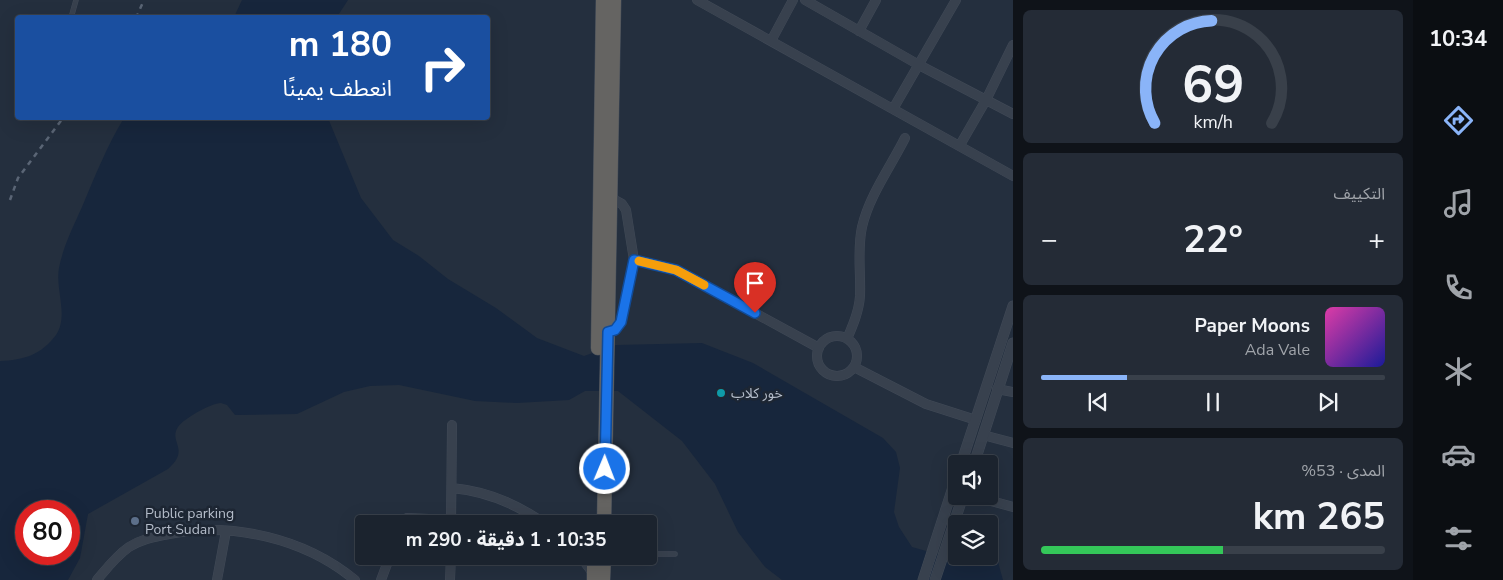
<!DOCTYPE html>
<html lang="ar">
<meta charset="utf-8">
<style>
body{margin:0;font-family:"Nunito Sans","Noto Sans Arabic",sans-serif;background:#242b36;color:#f1f3f6;direction:rtl;height:100vh;display:flex;flex-direction:column;font-size:19px;white-space:nowrap}
*{box-sizing:border-box;margin:0}
p{font-size:16px;color:#a0a4aa}
.icon{flex:none;width:28px;height:28px;fill:none;stroke:currentColor;stroke-width:2;stroke-linecap:round;stroke-linejoin:round}
.map{position:relative;flex:1;overflow:hidden;direction:ltr}
.side{display:flex;flex-direction:column;gap:10px;padding:10px;background:#0f1319;width:400px}
.side>*{flex:none}
.top-card{position:absolute;left:15px;top:15px;width:475px;height:105px;border-radius:5px;box-shadow:0 5px 20px #0002,0 0 0 1px #39404a;direction:rtl;background:#1a4fa0;color:#fff;overflow:hidden}
.fabs{position:absolute;left:948px;top:455px;display:grid;gap:10px}
.fabs a{display:grid;place-items:center;width:50px;height:50px;border-radius:5px;background:#1b232e;box-shadow:0 5px 20px #0002,0 0 0 1px #39404a;font-size:25px}
.speed{position:absolute;left:15px;top:500px;display:flex;gap:10px;font-size:25px;font-weight:700;text-align:center}
.speed>*{display:grid;place-content:center;width:65px;height:65px;border-radius:50%;background:#1b232e;box-shadow:0 5px 20px #0002,0 0 0 1px #39404a;line-height:1}
.speed .limit{border:8px solid #d22;background:#fff;color:#111}
.pin{position:absolute;display:grid;place-items:center;width:42px;height:42px;color:#fff;margin:-51px -21px;border-radius:50% 50% 50% 0;rotate:-45deg;box-shadow:0 0 5px #0007}
.pin .icon{rotate:45deg}
.me{position:absolute;width:55px;margin:-28px;rotate:1deg;stroke-linejoin:round;filter:drop-shadow(0 0 4px #0008)}
.turn{display:flex;align-items:center;gap:18px;height:105px;padding:0 15px;font-size:22px}
.turn .icon{width:65px;height:65px;stroke-width:2.5}
.turn b{display:block;font-size:35px;line-height:42px}
.big{font-size:38px;font-weight:700;line-height:1.1}
.side .widget{flex:1;display:flex;flex-direction:column;justify-content:center;gap:8px;min-width:0;padding:0 18px;border-radius:8px;background:#242b36}
.side .dial{align-items:center;gap:0}
.dial svg{height:130px;overflow:visible;fill:none;stroke:#39404a;stroke-width:7;stroke-linecap:round;text-anchor:middle}
.dial text{fill:#f1f3f6;stroke:none}
.song{display:flex;align-items:center;gap:15px}
.cover{width:60px;height:60px;border-radius:8px;background:linear-gradient(135deg,hsl(320 70% 55%),hsl(240 70% 35%))}
.played{height:5px;border-radius:2px;background:linear-gradient(90deg,#8ab4f8 25%,#39404a 25%)}
.keys{display:flex;justify-content:space-around;direction:ltr}
.heat{display:flex;justify-content:space-between;align-items:center;font-size:28px;direction:ltr}
.charge{height:8px;border-radius:4px;background:linear-gradient(90deg,#34c759 53%,#39404a 0)}
.trip{position:absolute;left:355px;top:515px;width:302px;height:50px;border-radius:5px;background:#1b232e;box-shadow:0 5px 20px #0002,0 0 0 1px #39404a;font-weight:700;line-height:50px;text-align:center;direction:rtl}
main{display:flex;flex:1;min-height:0}
.menu{display:flex;flex-direction:column;width:90px;justify-content:space-around;align-items:center;background:#0b0e12;color:#a0a4aa}
.menu .icon{width:35px;height:35px}
.menu .current{color:#8ab4f8}
.menu b{font-size:22px;color:#f1f3f6}
.map>svg:first-child{display:block}
</style>
<main>
<nav class="menu">
<b>10:34</b>
<svg class="icon current" aria-label="directions" viewBox="0 0 24 24"><path d="M12 3l9 9-9 9-9-9zM9 14v-3h6M13 9l2 2-2 2"/></svg>
<svg class="icon" aria-label="music" viewBox="0 0 24 24"><path d="M9 18V5l10-2v13"/><circle cx="6" cy="18" r="3"/><circle cx="16" cy="16" r="3"/></svg>
<svg class="icon" aria-label="phone" viewBox="0 0 24 24"><path d="M5 4h4l2 5-3 2q2 4 5 5l2-3 5 2v4C11 20 4 13 5 4z"/></svg>
<svg class="icon" aria-label="climate" viewBox="0 0 24 24"><path d="M12 3v18M4 7l16 10M4 17L20 7"/></svg>
<svg class="icon" aria-label="car" viewBox="0 0 24 24"><path d="M5 17H2v-5l4-1 3-4h7l3 4 3 1v5h-3M9 17h6M6 11h13"/><circle cx="7" cy="17" r="2"/><circle cx="17" cy="17" r="2"/></svg>
<svg class="icon" aria-label="filters" viewBox="0 0 24 24"><path d="M4 7h16M4 17h16"/><circle cx="9" cy="7" r="2"/><circle cx="15" cy="17" r="2"/></svg>
</nav>
<section class="side">
<div class="widget dial"><svg viewBox="0 0 100 80">
<path d="M14 69A42 42 0 1 1 86 69"/>
<path d="M14 69A42 42 0 0 1 49 6" stroke="#8ab4f8"/>
<text x="50" y="56" font-size="32" font-weight="700">69</text>
<text x="50" y="72" font-size="11">km/h</text>
</svg></div>
<div class="widget"><p>التكييف</p>
<div class="heat"><a>−</a><b class="big">22°</b><a>+</a></div>
</div>
<div class="widget">
<div class="song"><i class="cover"></i><div><b>Paper Moons</b><p>Ada Vale</p></div></div>
<div class="played"></div>
<div class="keys"><svg class="icon" aria-label="previous" viewBox="0 0 24 24"><path d="M18 5L8 12l10 7zM5 5v14"/></svg><svg class="icon" aria-label="pause" viewBox="0 0 24 24"><path d="M8 5v14M16 5v14"/></svg><svg class="icon" aria-label="next" viewBox="0 0 24 24"><path d="M6 5l10 7-10 7zM19 5v14"/></svg></div>
</div>
<div class="widget"><p>المدى · 53%</p><b class="big">265 km</b><div class="charge"></div></div>
</section>
<div class="map">
<svg width="1013" height="580" viewBox="0 0 1013 580">
<rect width="100%" height="100%" fill="#242f3e"/>
<path fill="#17263c" fill-rule="evenodd" d="M 242,0 L 348,0 L 337,17 L 234,17 Z
M 124,118 L 328,118 L 361,198 L 393,240 L 419,256 L 448,279 L 496,308 L 537,338 L 584,356 L 616,345 L 702,343 L 753,363 L 883,438 L 896,452 L 900,468 L 894,512 L 899,527 L 912,547 L 944,556 L 956,553 L 956,556 L 989,556 L 989,554 L 998,562 L 1003,580 L 782,580 L 765,567 L 738,532 L 715,484 L 682,441 L 618,391 L 585,391 L 569,400 L 517,403 L 475,401 L 399,385 L 370,386 L 344,392 L 297,414 L 235,415 L 227,405 L 221,403 C 211,403 183,419 178,427 C 168,442 191,449 168,469 L 88,514 L 80,558 L 68,580 L 0,580 L 0,361 C 24,360 41,355 56,335 C 69,316 55,289 59,268 C 63,247 73,227 82,207 C 95,176 107,146 124,118 ZM 26,511 L 69,511 L 69,554 L 26,554 Z"/>
<g fill="none" stroke-linecap="round" stroke-linejoin="round">
<g stroke="#414a57" stroke-width="5.5">
<path id="service" d="M 71,18 L 76,0
M 649,554 L 675,554"/>
</g>
<g stroke="#414a57" stroke-width="10">
<path id="minor" d="M 697,0 L 1013,176
M 805,0 L 919,65 L 1013,114
M 859,31 L 876,0
M 771,41 L 793,0
M 893,109 L 956,0
M 960,145 L 986,100 L 1013,45
M 634,260 L 676,270 L 819,348
M 608,332 L 615,330 L 621,322 L 634,260 L 626,210 L 622,204 L 611,198
M817 356a20 20 0 1 1 40 0a20 20 0 1 1-40 0Z
M 847,339 C 853,325 859,311 860,296 C 861,272 857,250 862,227 C 869,196 891,166 905,138
M 854,367 L 926,404 L 976,420
M 997,389 L 1013,392
M 983,435 L 1013,443
M 452,488 C 486,491 517,504 545,524
M 973,496 L 1013,507
M 401,524 L 407,518 L 451,520
M 451,524 L 452,425
M 580,556 L 593,573
M 97,580 C 107,568 116,556 129,547 C 141,539 155,537 169,534 C 233,522 304,538 355,580
M 217,580 L 226,531
M 381,580 L 390,556
M 450,580 L 451,556"/>
</g>
<g stroke="#414a57" stroke-width="11">
<path id="tertiary" d="M 961,464 L 1013,306
M 974,464 L 1013,343
M 923,580 L 956,478
M 935,580 L 963,496"/>
</g>
<g stroke="#434c59" stroke-width="15">
<path id="trunk" d="M 598,348 L 603,0
M 604,524 L 614,0
M 594,580 L 594,556
M 603,580 L 604,556"/>
</g>
<use href="#service" stroke="#38414e" stroke-width="4.5"/>
<use href="#minor" stroke="#38414e" stroke-width="9"/>
<use href="#tertiary" stroke="#38414e" stroke-width="10"/>
<use href="#trunk" stroke="#656462" stroke-width="14"/>
<path stroke="#5a6575" stroke-width="2.5" stroke-dasharray="5 5" stroke-linecap="butt" d="M 136,18 L 144,0
M 10,200 L 18,178 L 63,118"/>
</g>
<g fill="none" stroke-linecap="round" stroke-linejoin="round">
<g stroke="#114b97" stroke-width="12">
<path id="route" d="M 605,469 L 608,332 L 615,330 L 621,322 L 634,260 L 676,270 L 755,313"/>
</g>
<use href="#route" stroke="#1a73e8" stroke-width="9"/>
<path stroke="#f59e0b" stroke-width="9" d="M 639,261 L 676,270 L 704,285"/>
</g>
<circle fill="#0f9aa8" stroke="#1d2633" stroke-width="2" cx="721" cy="393" r="5"/>
<circle fill="#5c6f8a" stroke="#1d2633" stroke-width="2" cx="135" cy="521" r="5"/>
<g text-anchor="middle" stroke-width="5" stroke-linejoin="round" paint-order="stroke">
<g font-size="14" fill="#b4bcc9" stroke="#1d2633" text-anchor="start">
<text x="731" y="398">خور كلاب</text>
<text x="145" y="518">Public parking<tspan x="145" dy="16">Port Sudan</tspan></text>
</g>
</g>
</svg>
<div class="fabs">
<a><svg class="icon" aria-label="sound" viewBox="0 0 24 24"><path d="M4 9h4l5-4v14l-5-4H4zM17 9q2 3 0 6"/></svg></a>
<a><svg class="icon" aria-label="layers" viewBox="0 0 24 24"><path d="M12 4l9 5-9 5-9-5zM3 14l9 5 9-5"/></svg></a>
</div>
<div class="speed"><div class="limit">80</div></div>
<div class="pin" style="left:755px;top:313px;background:#d93025"><svg class="icon" aria-label="arrive" viewBox="0 0 24 24"><path d="M6 21V4h12l-3 4 3 4H6"/></svg></div>
<svg class="me" style="left:605px;top:469px" viewBox="-20 -20 40 40"><circle r="17" fill="#1a73e8" stroke="#fff" stroke-width="3"/><path d="M0-11L8 9 0 5-8 9z" fill="#fff"/></svg>
<div class="trip">10:35 · 1 دقيقة · 290 m</div>
<div class="top-card">
<div class="turn"><svg class="icon" aria-label="right" viewBox="0 0 24 24"><path d="M7 20v-9h11M14 6l5 5-5 5"/></svg><div><b>180 m</b>انعطف يمينًا</div></div>
</div>
</div>
</main>
